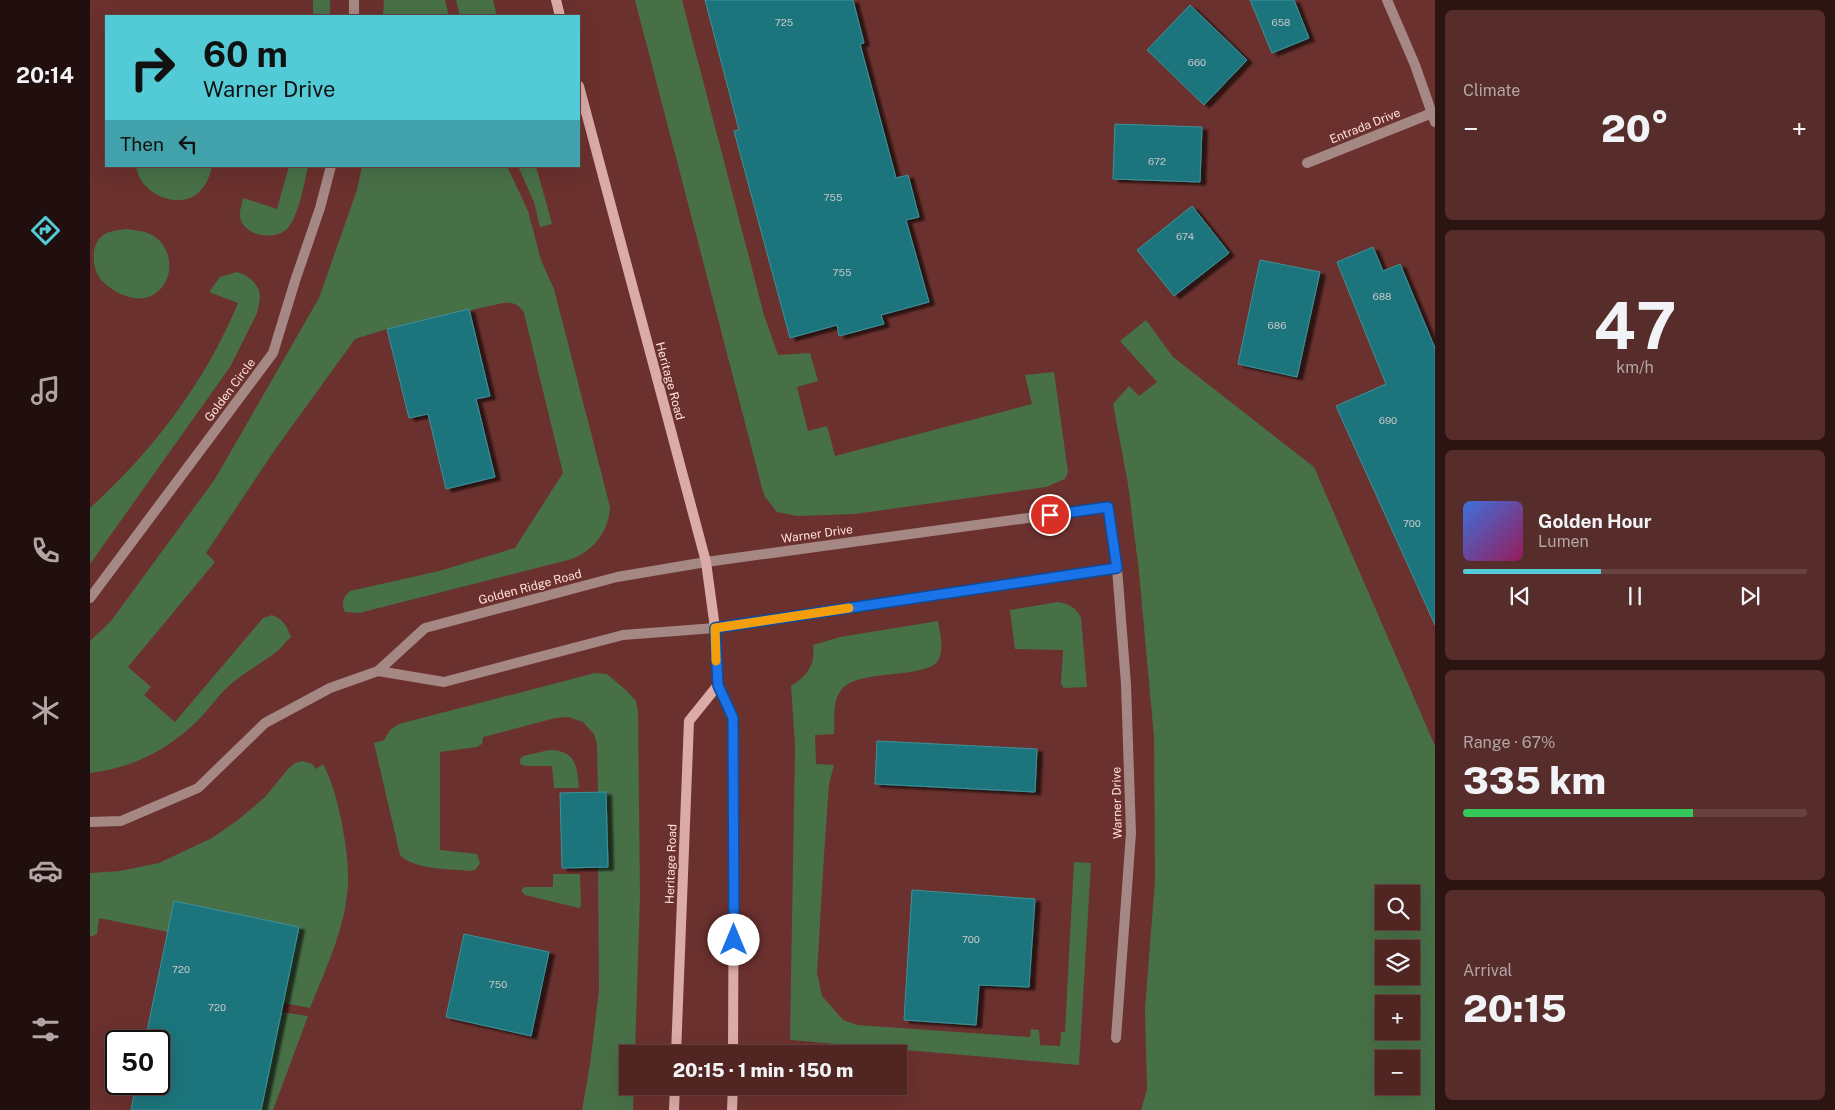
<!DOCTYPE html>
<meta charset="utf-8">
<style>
body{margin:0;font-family:"Public Sans",sans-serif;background:#562d2a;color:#f1f3f6;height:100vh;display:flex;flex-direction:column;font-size:19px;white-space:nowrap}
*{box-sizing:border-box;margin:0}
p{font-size:16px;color:#b4a5a5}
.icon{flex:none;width:28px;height:28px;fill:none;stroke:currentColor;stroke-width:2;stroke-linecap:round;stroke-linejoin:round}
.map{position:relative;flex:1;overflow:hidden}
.sheet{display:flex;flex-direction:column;gap:10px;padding:10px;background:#2c1413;width:400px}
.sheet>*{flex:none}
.guide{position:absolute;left:15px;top:15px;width:475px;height:152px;border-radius:0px;box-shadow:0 5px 20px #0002,0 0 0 1px #674240;background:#52cbd7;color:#111;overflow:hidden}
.buttons{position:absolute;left:1285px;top:885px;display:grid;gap:10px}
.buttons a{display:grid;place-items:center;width:45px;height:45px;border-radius:0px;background:#502522;box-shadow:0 5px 20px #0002,0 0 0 1px #674240;font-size:25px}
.speed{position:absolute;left:15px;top:1030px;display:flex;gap:10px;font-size:25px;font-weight:700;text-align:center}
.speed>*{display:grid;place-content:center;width:65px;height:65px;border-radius:50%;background:#502522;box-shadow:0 5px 20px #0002,0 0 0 1px #674240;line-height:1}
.speed .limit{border:2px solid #111;border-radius:8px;background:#fff;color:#111}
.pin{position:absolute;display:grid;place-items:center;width:42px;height:42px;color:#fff;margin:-21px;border:2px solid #fff;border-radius:50%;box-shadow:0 1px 5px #0007}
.me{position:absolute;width:55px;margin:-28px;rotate:0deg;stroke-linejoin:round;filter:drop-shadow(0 0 4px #0008)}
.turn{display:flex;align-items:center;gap:18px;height:105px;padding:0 15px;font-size:22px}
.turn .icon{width:65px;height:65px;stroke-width:2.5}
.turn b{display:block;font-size:35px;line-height:42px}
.then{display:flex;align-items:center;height:48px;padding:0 15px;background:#0003;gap:10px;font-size:19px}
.big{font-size:38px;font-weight:800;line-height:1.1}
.sheet .widget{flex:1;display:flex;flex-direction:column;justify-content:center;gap:8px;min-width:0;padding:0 18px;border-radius:8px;background:#562d2a}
.sheet .dial{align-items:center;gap:0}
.dial b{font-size:65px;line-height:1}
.song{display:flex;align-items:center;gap:15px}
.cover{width:60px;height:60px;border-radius:8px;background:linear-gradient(135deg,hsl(220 70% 55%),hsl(330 70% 35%))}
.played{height:5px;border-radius:2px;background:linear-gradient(90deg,#52cbd7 40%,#674240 40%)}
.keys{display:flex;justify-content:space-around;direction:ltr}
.heat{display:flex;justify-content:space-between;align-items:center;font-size:28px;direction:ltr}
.charge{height:8px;border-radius:4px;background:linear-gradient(90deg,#34c759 67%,#674240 0)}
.trip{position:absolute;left:529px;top:1045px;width:288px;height:50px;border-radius:0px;background:#502522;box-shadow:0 5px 20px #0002,0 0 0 1px #674240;font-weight:800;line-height:50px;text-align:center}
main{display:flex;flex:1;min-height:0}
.menu{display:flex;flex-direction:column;width:90px;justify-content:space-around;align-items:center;background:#200f0e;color:#b4a5a5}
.menu .icon{width:35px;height:35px}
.menu .active{color:#52cbd7}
.menu b{font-size:22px;color:#f1f3f6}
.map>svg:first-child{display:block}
</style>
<main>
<nav class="menu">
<b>20:14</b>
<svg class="icon active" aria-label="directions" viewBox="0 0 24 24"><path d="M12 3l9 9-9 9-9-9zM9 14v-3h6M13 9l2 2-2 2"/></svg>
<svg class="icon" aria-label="music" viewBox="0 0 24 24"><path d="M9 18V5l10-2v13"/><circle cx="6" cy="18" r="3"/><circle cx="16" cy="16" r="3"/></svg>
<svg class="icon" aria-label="phone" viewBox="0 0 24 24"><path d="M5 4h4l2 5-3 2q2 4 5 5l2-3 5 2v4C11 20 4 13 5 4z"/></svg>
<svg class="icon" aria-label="climate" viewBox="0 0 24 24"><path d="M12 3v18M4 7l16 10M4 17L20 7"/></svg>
<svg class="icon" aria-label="car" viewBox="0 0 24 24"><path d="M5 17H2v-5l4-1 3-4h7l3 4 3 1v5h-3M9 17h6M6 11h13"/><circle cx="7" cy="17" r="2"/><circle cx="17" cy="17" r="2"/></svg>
<svg class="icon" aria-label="filters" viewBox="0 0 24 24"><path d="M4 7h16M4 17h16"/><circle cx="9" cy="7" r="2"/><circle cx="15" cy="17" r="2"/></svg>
</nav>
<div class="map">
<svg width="1345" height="1110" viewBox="0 0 1345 1110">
<defs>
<filter id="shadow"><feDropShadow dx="5.5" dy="3" stdDeviation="1" flood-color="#0009"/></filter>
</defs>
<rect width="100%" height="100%" fill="#6b312e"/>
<path fill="#487047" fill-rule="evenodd" d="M 223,0 L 240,0 L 240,16 L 223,16 Z
M 294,0 L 355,0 L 359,16 L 293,16 Z
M 366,0 L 403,0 L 407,16 L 370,16 Z
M 545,0 L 592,0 L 674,315 L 688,355 L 720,353 L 728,381 L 707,387 L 718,431 L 737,426 L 745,456 L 942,404 L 935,375 L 964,372 L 978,472 L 975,479 L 956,487 L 765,514 L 707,516 L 687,512 L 675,497 L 672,488 Z
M 46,166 L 122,166 C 120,178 113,193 100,198 C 78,206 49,190 46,166 Z
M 199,166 L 218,166 C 214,184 210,210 200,225 C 190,242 154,238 150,217 C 149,211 152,204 153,198 L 187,209 Z
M 272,166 L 417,166 L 438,211 L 451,260 L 464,289 L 520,507 C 519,531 504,550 482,559 L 269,613 L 255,612 C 251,602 253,597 260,591 L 349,571 L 425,548 L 473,473 L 434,313 C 429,304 423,302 413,303 L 297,329 L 265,339 L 184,451 L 116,553 L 125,562 L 38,667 L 61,687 L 54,695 L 85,722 L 173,618 L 182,615 C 193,619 197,626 201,637 C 195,642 191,649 185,653 C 170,664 154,673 141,684 C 129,694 121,707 110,718 C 80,749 43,768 0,773 L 0,641 L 21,621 L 125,479 L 229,298 L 267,190 Z
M 428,166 L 446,166 L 462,224 L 450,227 L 444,202 Z
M 36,229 C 44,230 55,231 62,235 C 84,247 86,282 63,295 C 46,305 19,291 9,277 C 2,266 1,246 11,237 C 17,231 28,230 36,229 Z
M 147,272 L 157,276 L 164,282 L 169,290 L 170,298 L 167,313 L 140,367 L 0,564 L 0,508 C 63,451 116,381 148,303 L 119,292 L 130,277 Z
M 1056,320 L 1083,357 L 1224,467 L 1345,746 L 1345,1110 L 1051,1110 L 1057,1089 L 1055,1009 L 1065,880 L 1064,737 L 1049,572 L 1038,484 L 1023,404 L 1039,386 L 1049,396 L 1067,382 L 1030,341 ZM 1294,894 L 1321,894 L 1321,921 L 1294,921 ZM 1294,949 L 1321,949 L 1321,976 L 1294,976 ZM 1294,1004 L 1321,1004 L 1321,1031 L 1294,1031 ZM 1294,1059 L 1321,1059 L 1321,1086 L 1294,1086 Z
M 968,602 C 979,604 986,607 991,618 L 997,687 L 974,688 L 971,684 L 973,650 L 925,649 L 920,610 Z
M 848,621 C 850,633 854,648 849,659 C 839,680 770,668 752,689 C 742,700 745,720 744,734 L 725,735 L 726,764 L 744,765 L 739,784 L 734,855 L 727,973 L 732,996 L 753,1020 L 767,1025 L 940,1037 L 941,1029 L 949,1030 L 950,1045 L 970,1046 L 971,1032 L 975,1032 L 984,862 L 1001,863 L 989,1065 L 700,1040 L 705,747 L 701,686 C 717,676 726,664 723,645 L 750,637 Z
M 505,673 L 517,674 L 537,691 L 546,701 L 548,712 L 550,896 L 545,1054 L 538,1054 L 538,1086 L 544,1086 L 543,1110 L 492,1110 L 500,1065 L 509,990 L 508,867 L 518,866 L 517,792 L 508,792 L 507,745 L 504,734 L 493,722 L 478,717 L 465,718 L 393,737 L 392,744 L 387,747 L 350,752 L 350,850 L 387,854 L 390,863 L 386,869 L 381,871 C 362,869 324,870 310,855 L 284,743 L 294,740 L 300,730 L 309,724 Z
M 459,750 C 486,750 487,766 489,788 L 464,788 L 462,766 L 435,766 L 430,764 L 430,759 L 433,756 Z
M 213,761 L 222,764 L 226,769 L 233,764 C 242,781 247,800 251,819 C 255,840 259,862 258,884 C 256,927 236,968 220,1008 L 193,1003 L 208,927 L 84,901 L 78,932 L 9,918 L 7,934 L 0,937 L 0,873 L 30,871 L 69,863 L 122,838 L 148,820 L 175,797 L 198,769 L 205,763 Z
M 463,874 L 490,874 L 491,906 L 489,908 L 435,895 L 432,892 L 432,889 L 435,887 L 463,887 Z
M 191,1012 L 218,1016 L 183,1110 L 171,1110 Z"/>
<path fill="#1e747c" stroke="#3b939b" filter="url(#shadow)" d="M 615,0 L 763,0 L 774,43 L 770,44 L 806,178 L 818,175 L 829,217 L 816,220 L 839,302 L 791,315 L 794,324 L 749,336 L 747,325 L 700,338 L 644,131 L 649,130 Z
M 1160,0 L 1204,0 L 1219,38 L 1182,53 Z
M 1100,5 L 1157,60 L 1114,105 L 1057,50 Z
M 1025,124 L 1112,127 L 1110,182 L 1023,179 Z
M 1102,206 L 1139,253 L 1084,296 L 1047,250 Z
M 1283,247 L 1293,271 L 1310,264 L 1345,348 L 1345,625 L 1246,406 L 1296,384 L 1247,262 Z
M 1170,260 L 1230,272 L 1207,377 L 1148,364 Z
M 379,309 L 400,396 L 386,399 L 405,477 L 356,489 L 338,414 L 319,418 L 297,329 Z
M 787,741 L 947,749 L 945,792 L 785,784 Z
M 516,792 L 518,867 L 472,868 L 470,793 Z
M 822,890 L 945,899 L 939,987 L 889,985 L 886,1025 L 814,1020 Z
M 84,901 L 209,927 L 171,1110 L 41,1110 L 46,1084 L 69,1084 L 69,1041 L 55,1041 Z
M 374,934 L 459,952 L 441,1036 L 356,1017 Z"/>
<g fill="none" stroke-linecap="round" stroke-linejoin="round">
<path stroke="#a58784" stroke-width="10" d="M 1297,0 L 1325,65 L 1345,122
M 264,16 L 264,0
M 1217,163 L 1342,113
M 0,598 L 183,353 L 205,281 L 230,208 L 241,166
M 288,671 L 354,682 L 533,635 L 625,628 L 1027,568
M 0,822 L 31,821 L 108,788 L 175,723 L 240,688 L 288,671 L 335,628 L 527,577 L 616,562 L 1018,507 L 1027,568 L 1036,684 L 1041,833 L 1026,1038"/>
<path stroke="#dbaba7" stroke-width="10" d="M 466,0 L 470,16
M 489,86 L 616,562 L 625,628 L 628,685 L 643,718 L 644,812 L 643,1054
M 586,1054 L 599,721 L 628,685
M 584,1110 L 585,1086
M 642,1110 L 643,1086"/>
</g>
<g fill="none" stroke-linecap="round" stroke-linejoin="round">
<g stroke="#114b97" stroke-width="12">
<path id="route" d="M 644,940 L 643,718 L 628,685 L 625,628 L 1027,568 L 1018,507 L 960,515"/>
</g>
<use href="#route" stroke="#1a73e8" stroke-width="9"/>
<path stroke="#f59e0b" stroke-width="9" d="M 626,661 L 625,628 L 759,608"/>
</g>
<g text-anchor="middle" stroke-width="4" stroke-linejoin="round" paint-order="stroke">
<g font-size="10" fill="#c7c6c6">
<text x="694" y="26">725</text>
<text x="1191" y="26">658</text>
<text x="1107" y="66">660</text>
<text x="1067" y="165">672</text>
<text x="743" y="201">755</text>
<text x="1095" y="240">674</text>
<text x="752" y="276">755</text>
<text x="1292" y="300">688</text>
<text x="1187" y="329">686</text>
<text x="1298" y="424">690</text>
<text x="1322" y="527">700</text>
<text x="881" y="943">700</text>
<text x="91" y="973">720</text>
<text x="408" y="988">750</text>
<text x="127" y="1011">720</text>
</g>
<g font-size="12" fill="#ffe1de" stroke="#6b312e">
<text transform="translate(1275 126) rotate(-22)" y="4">Entrada Drive</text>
<text transform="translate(580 381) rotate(75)" y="4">Heritage Road</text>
<text transform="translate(140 390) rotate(-53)" y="4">Golden Circle</text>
<text transform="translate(727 534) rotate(-8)" y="4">Warner Drive</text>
<text transform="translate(440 587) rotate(-15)" y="4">Golden Ridge Road</text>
<text transform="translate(1027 803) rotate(-91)" y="4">Warner Drive</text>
<text transform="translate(581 864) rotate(-88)" y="4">Heritage Road</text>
</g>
</g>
</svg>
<div class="buttons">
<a><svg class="icon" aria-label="search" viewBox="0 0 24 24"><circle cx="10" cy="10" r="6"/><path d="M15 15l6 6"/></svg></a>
<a><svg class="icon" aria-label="layers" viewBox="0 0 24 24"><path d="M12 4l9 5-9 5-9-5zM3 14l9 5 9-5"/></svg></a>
<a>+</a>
<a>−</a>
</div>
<div class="speed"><div class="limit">50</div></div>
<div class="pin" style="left:960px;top:515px;background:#d93025"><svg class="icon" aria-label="arrive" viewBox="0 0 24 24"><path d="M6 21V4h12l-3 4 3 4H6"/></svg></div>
<svg class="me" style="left:644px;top:940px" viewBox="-20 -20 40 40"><circle r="19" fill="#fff"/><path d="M0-13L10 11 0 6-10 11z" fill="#1a73e8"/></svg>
<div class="trip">20:15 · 1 min · 150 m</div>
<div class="guide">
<div class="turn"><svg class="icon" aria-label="right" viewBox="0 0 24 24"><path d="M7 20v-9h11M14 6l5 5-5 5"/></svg><div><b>60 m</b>Warner Drive</div></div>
<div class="then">Then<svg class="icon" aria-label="left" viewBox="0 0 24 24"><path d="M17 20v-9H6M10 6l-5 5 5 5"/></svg></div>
</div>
</div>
<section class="sheet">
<div class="widget"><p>Climate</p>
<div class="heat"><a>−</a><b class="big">20°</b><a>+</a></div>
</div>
<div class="widget dial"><b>47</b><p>km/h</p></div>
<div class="widget">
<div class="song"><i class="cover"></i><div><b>Golden Hour</b><p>Lumen</p></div></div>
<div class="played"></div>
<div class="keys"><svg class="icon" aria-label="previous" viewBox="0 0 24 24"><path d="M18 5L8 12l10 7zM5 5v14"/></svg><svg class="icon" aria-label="pause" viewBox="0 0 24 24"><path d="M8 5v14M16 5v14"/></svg><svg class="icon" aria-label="next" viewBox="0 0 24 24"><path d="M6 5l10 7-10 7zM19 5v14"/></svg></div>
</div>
<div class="widget"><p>Range · 67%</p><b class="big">335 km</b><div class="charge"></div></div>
<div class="widget"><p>Arrival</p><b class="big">20:15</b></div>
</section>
</main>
